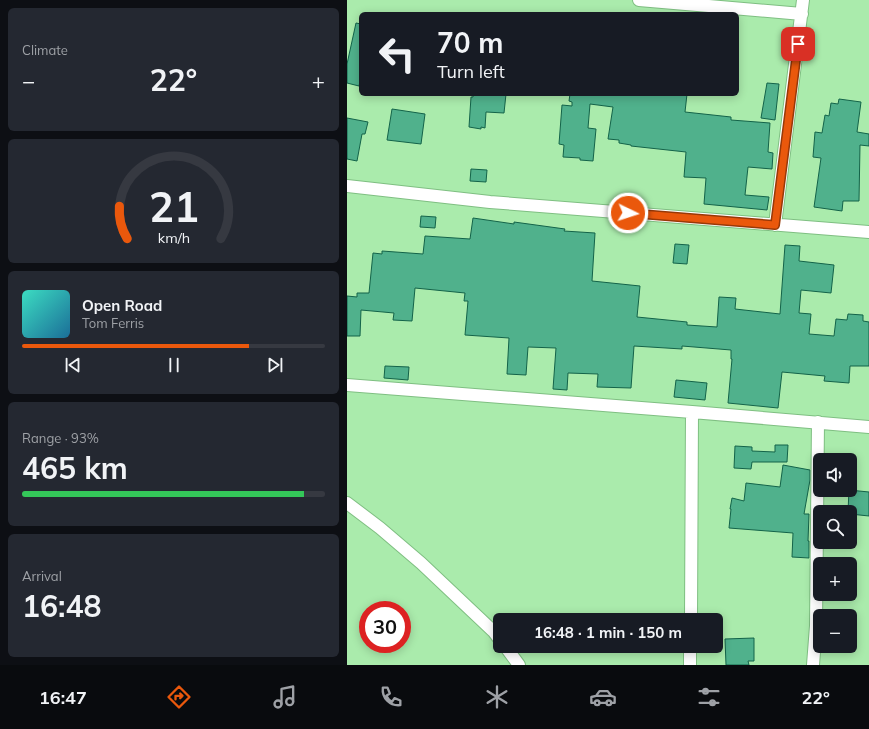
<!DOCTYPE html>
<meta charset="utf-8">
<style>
body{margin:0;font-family:Mulish,sans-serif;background:#242831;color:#f1f3f6;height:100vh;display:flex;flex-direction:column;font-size:15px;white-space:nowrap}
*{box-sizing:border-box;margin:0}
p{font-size:13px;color:#9ea1a6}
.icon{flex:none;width:22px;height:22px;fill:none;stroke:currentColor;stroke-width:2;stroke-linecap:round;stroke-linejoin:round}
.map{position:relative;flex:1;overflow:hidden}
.panel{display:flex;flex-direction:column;gap:8px;padding:8px;background:#0d0f14;width:347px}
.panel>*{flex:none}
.guide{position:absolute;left:12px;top:12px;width:380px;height:84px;border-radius:6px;box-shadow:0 2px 10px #0003;background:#171b24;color:#f1f3f6;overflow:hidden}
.fabs{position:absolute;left:466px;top:453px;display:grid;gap:8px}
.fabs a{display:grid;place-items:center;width:44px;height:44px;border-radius:6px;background:#171b24;box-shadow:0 2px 10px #0003;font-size:20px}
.speed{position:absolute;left:12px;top:601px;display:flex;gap:8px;font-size:20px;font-weight:700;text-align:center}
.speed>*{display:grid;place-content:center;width:52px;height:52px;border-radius:50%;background:#171b24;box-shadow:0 2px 10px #0003;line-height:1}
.speed .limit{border:6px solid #d22;background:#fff;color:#111}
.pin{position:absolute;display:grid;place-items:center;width:34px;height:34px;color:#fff;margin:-17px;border-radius:8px;box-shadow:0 2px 6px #0006}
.me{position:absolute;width:44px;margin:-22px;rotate:94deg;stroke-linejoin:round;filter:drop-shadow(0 0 3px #0008)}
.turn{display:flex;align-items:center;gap:14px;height:84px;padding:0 12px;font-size:18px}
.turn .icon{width:52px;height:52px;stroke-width:2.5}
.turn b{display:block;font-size:28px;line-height:34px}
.big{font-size:30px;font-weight:700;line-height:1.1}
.panel .widget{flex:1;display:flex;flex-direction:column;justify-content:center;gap:6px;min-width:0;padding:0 14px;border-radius:6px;background:#242831}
.panel .dial{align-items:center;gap:0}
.dial svg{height:104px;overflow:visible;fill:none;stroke:#363941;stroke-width:7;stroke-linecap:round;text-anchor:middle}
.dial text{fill:#f1f3f6;stroke:none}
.song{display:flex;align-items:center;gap:12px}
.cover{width:48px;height:48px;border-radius:6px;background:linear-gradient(135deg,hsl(170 70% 55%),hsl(200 70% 35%))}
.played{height:4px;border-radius:2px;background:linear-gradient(90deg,#ea580c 75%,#363941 75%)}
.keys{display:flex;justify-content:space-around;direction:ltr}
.heat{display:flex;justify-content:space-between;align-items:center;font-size:22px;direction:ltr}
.charge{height:6px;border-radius:3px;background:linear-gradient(90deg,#34c759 93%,#363941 0)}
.trip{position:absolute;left:146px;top:613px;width:230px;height:40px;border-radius:6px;background:#171b24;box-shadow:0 2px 10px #0003;font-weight:700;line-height:40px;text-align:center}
.dock{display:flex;height:64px;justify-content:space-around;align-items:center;background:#090b0e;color:#9ea1a6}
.dock .icon{width:28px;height:28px}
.dock .selected{color:#ea580c}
.dock b{font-size:18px;color:#f1f3f6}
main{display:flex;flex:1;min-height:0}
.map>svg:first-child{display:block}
</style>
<main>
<section class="panel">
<div class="widget"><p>Climate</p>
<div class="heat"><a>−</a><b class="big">22°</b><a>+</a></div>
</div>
<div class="widget dial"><svg viewBox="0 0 100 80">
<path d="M14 69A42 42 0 1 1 86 69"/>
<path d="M14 69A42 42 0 0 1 8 44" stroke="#ea580c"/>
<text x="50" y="56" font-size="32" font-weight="700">21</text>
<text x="50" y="72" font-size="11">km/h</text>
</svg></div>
<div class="widget">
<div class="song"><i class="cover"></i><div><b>Open Road</b><p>Tom Ferris</p></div></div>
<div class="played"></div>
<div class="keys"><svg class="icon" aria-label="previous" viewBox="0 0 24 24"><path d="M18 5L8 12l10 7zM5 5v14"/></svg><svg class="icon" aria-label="pause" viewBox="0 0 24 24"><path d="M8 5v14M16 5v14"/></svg><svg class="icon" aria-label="next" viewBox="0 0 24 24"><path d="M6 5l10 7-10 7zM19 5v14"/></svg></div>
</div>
<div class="widget"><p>Range · 93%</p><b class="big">465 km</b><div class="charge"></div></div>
<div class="widget"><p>Arrival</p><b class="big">16:48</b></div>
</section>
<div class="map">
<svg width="522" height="665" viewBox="0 0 522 665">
<rect width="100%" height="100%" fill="#aaebac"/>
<path fill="#50b18c" stroke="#136349" d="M 9,23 L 14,24 L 14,77 L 12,86 L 0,83 L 0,64 Z
M 420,83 L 432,84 L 428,120 L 414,118 Z
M 126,94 L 159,94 L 157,113 L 139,112 L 138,128 L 134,127 L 134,129 L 122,127 L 124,97 L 126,97 Z
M 223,94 L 340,94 L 338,112 L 384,117 L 384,120 L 423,123 L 421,152 L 426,153 L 425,169 L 401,167 L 398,195 L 422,197 L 420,210 L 357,204 L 359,178 L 337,177 L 339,152 L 284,146 L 284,145 L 272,143 L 272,140 L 261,139 L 266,107 L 243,104 L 241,128 L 249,129 L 246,161 L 233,160 L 233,158 L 216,157 L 217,145 L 212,144 L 215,105 L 225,106 L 225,102 L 222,101 Z
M 492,99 L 514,102 L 510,132 L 522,134 L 522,146 L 513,145 L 512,201 L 496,201 L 495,211 L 467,207 L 474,158 L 466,157 L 468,132 L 475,133 L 478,115 L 482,116 L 484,103 L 491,104 Z
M 45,109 L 78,114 L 74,144 L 40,140 Z
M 0,118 L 21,122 L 18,134 L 15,134 L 10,161 L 0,159 Z
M 124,169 L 140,170 L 139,182 L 123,181 Z
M 74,216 L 89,217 L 88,228 L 73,227 Z
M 126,218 L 167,224 L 167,222 L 218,229 L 217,231 L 248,233 L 245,281 L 293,286 L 290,317 L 340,322 L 340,325 L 370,327 L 372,297 L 389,298 L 388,309 L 433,314 L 438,245 L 453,246 L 452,261 L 487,265 L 484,293 L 454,290 L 452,313 L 464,314 L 462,334 L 487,336 L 489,319 L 500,320 L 501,314 L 516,315 L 516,321 L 522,322 L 522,366 L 503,366 L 502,383 L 477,381 L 478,376 L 435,372 L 431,408 L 381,403 L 385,359 L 384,359 L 384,350 L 335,346 L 335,349 L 287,346 L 284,388 L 250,387 L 251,374 L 221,373 L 220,390 L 206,389 L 209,348 L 181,347 L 179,375 L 160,374 L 162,338 L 118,335 L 121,301 L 117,301 L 118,293 L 68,288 L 65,321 L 46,320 L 47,313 L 14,310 L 13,336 L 0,336 L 0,296 L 10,297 L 10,293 L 22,293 L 26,253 L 35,254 L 35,251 L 76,254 L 78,236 L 123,239 Z
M 328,244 L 342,245 L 340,264 L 326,263 Z
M 38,366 L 62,367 L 61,380 L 37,378 Z
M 329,380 L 360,383 L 358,400 L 327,397 Z
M 428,445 L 441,445 L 440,462 L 405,462 L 404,469 L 387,468 L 388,446 L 405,447 L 405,451 L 428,452 Z
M 436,465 L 463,470 L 463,480 L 457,514 L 462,514 L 461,541 L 462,541 L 462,558 L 445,557 L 446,533 L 382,528 L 384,509 L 383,509 L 385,498 L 397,501 L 399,483 L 433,487 Z
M 502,490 L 522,492 L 522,516 L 503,514 L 503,512 L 501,512 Z
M 407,638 L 407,661 L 401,661 L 402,665 L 379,665 L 378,639 Z"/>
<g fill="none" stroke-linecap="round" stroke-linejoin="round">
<g stroke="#7fbf82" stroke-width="14">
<path id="minor" d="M 292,0 L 455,14
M 0,186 L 143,202 L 522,232
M 428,225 L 456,0
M 0,385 L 345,412 L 522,427
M 0,503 L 33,528 L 74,563 L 147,632 L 153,640
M 344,620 L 345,412
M 158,646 L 172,665
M 343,665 L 343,646
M 466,665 L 469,626 L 471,422"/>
</g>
<use href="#minor" stroke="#fff" stroke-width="12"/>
</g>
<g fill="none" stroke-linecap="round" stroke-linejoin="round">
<g stroke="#983908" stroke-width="10">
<path id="route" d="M 281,213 L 428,225 L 451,44"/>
</g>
<use href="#route" stroke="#ea580c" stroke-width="7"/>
</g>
</svg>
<div class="fabs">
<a><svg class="icon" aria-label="sound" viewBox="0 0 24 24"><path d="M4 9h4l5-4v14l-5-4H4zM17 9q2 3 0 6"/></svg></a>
<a><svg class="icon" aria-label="search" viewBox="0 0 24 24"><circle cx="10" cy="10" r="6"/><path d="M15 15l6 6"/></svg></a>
<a>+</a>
<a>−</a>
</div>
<div class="speed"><div class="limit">30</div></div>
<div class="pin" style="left:451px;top:44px;background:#d93025"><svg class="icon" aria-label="arrive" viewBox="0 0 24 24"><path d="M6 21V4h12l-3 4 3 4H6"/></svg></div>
<svg class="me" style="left:281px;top:213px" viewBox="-20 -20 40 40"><circle r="17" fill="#ea580c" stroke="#fff" stroke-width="3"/><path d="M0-11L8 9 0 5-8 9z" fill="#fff"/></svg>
<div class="trip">16:48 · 1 min · 150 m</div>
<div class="guide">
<div class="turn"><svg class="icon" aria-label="left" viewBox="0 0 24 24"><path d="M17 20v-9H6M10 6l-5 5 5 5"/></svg><div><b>70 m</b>Turn left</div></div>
</div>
</div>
</main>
<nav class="dock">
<b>16:47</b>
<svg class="icon selected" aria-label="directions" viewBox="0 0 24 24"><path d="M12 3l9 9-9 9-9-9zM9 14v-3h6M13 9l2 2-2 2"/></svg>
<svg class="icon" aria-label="music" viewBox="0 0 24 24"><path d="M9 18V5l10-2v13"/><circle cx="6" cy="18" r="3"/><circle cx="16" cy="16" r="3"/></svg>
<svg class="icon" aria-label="phone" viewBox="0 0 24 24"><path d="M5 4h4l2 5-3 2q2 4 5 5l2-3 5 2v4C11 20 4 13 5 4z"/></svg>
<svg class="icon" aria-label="climate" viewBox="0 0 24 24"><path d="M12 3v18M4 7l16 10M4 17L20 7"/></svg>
<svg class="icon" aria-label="car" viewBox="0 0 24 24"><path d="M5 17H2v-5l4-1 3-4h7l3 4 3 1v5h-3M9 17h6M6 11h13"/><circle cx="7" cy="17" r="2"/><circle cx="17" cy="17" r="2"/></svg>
<svg class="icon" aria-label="filters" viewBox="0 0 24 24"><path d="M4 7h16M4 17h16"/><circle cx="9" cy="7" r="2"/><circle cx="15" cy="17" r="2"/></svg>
<b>22°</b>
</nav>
